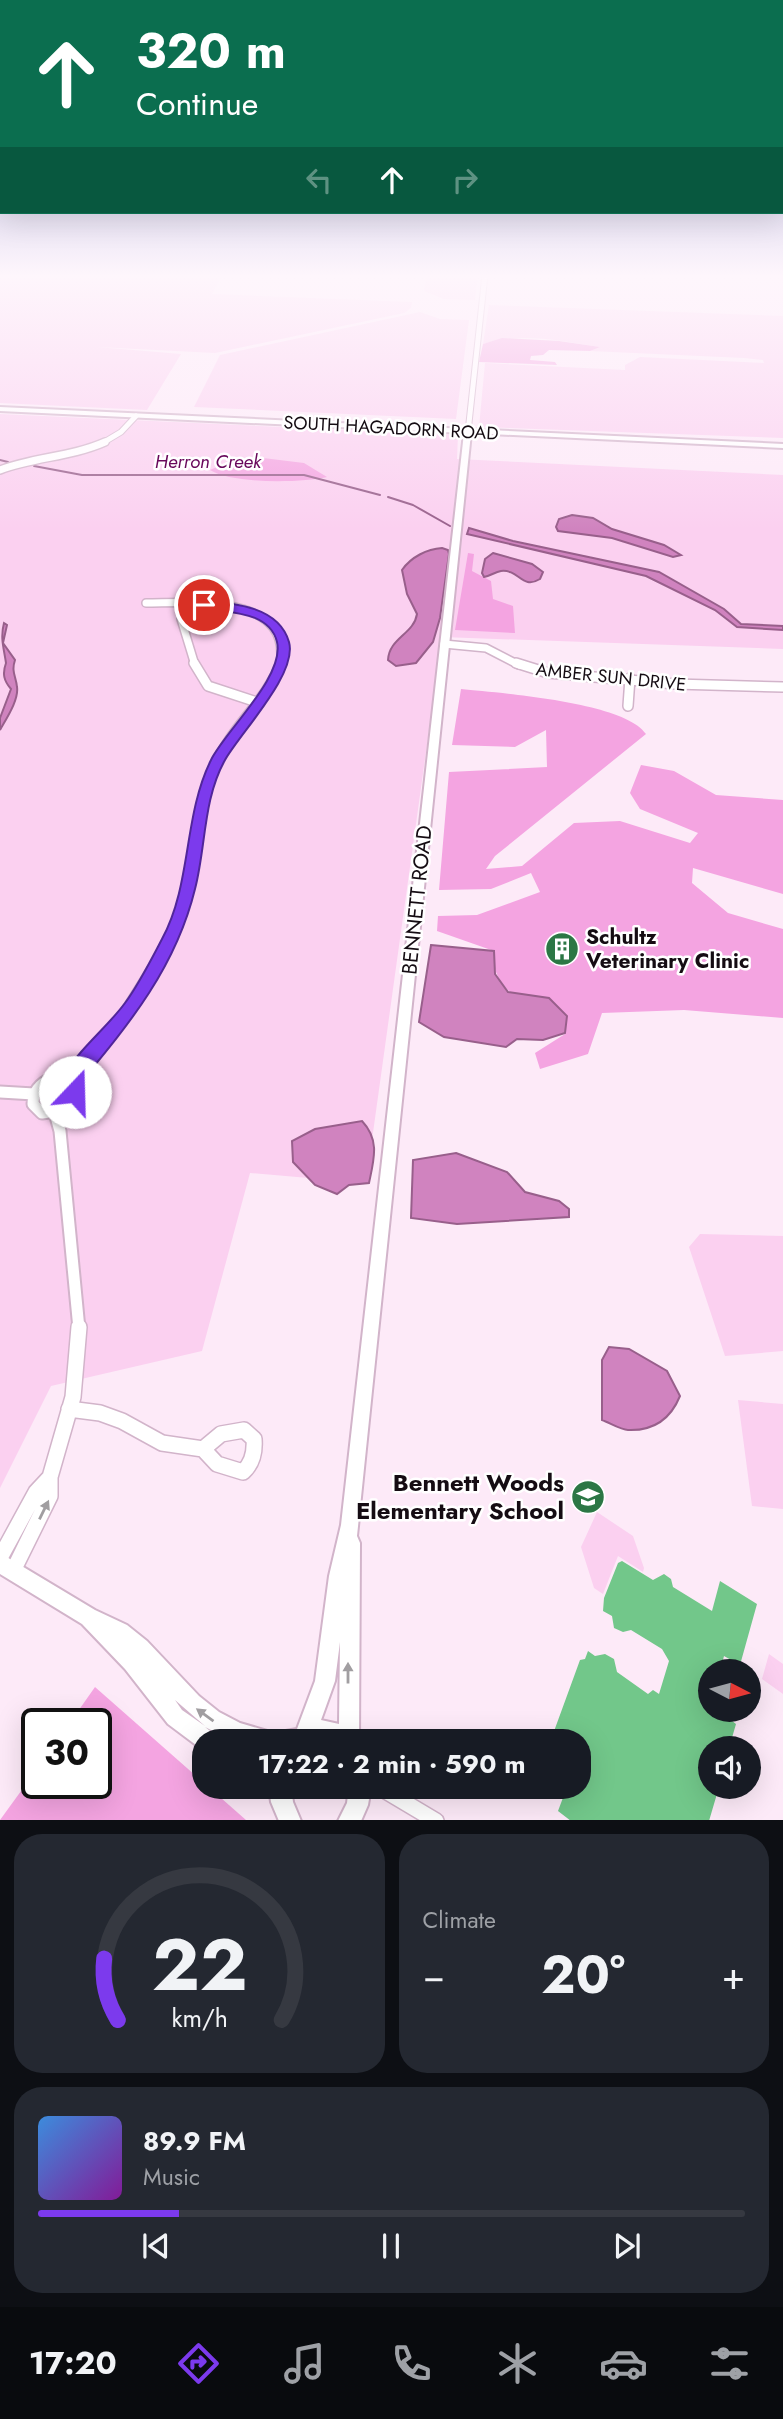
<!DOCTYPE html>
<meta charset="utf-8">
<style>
body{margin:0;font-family:Jost,sans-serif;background:#242831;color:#f1f3f6;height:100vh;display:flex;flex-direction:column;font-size:26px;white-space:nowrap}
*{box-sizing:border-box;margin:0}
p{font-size:23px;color:#9ea1a6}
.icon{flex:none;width:38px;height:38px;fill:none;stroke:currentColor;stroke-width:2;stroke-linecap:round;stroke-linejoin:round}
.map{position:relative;height:1820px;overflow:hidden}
.panel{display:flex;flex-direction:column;gap:14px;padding:14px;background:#0d0f14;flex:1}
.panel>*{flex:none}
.guide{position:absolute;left:0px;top:0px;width:784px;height:214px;box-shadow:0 7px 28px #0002;background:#0b6e4f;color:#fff;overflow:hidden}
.needle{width:46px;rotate:96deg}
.buttons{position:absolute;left:698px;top:1659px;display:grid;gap:14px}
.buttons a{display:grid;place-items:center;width:63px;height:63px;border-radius:50%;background:#171b24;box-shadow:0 7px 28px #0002;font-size:35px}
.speed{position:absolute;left:21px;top:1708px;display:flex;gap:14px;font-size:35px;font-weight:700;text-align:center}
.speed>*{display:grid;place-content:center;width:91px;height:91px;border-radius:50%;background:#171b24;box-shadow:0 7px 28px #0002;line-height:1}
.speed .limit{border:4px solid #111;border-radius:10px;background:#fff;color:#111}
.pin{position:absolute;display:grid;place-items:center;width:60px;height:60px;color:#fff;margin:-30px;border:4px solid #fff;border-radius:50%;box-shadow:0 2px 7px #0007}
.me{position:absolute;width:77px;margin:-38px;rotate:21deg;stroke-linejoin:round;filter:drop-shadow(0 0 5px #0008)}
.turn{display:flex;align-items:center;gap:24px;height:147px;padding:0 21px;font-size:32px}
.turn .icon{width:91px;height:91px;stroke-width:2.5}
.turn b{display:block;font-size:49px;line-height:60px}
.lanes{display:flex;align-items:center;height:66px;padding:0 21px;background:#0003;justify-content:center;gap:35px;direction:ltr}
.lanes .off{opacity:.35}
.big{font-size:52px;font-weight:700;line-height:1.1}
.panel .widget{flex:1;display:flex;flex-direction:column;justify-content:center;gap:10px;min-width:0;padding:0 24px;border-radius:28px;background:#242831}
.panel .dial{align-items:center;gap:0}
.dial svg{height:182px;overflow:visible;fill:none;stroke:#363941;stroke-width:7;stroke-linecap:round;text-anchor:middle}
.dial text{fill:#f1f3f6;stroke:none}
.song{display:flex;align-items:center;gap:21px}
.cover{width:84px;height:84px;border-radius:10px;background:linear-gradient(135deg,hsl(210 70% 55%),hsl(290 70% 35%))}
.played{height:7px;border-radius:4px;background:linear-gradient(90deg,#7c3aed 20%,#363941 20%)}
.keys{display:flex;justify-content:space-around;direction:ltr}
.heat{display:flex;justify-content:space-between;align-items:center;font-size:38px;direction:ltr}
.panel .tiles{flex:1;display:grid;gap:14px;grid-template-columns:1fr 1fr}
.widget:last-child{grid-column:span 2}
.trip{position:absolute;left:192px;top:1729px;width:399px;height:70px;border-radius:28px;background:#171b24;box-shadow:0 7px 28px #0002;font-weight:700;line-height:70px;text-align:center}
.tab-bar{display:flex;height:112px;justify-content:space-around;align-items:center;background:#090b0e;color:#9ea1a6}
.tab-bar .icon{width:49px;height:49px}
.tab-bar .selected{color:#7c3aed}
.tab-bar b{font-size:32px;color:#f1f3f6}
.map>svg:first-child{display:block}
</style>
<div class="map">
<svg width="783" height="1821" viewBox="0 0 783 1821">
<rect width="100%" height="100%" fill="#fdeaf8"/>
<path fill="#fbd0f0" d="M 0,275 L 222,275 L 212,294 L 412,302 L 411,308 L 404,313 L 215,353 L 97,347 L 181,354 L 147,410 L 0,403 Z
M 427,275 L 478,275 L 475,300 L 444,299 L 424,291 Z
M 489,305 L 783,316 L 783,438 L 479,427 L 485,363 L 625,370 L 625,365 L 640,357 L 764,363 L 763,360 L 744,358 L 590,351 L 599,347 C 561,341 520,332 483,344 Z
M 420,312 L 440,319 L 469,320 L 456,419 L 194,407 L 220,355 Z
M 0,414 L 458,435 L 457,459 L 783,475 L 783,649 L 442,637 L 366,1183 L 250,1173 L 202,1351 L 51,1386 L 0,1488 Z
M 700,1234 L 783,1236 L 783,1351 L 725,1356 L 689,1247 Z
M 738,1400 L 783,1404 L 783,1509 L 752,1506 Z
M 597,1512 L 633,1536 L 644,1568 L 643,1572 L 618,1556 L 603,1594 L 594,1588 L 581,1547 Z
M 769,1654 L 783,1664 L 783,1694 L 762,1679 Z"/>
<path fill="#f4a4e1" d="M 502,338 L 559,341 L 600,347 L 590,351 L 549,350 L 543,355 L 531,356 L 530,360 L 555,362 L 557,365 L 479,362 L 483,344 Z
M 263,458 L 304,463 L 327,477 C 301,483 232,484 210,470 L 219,466 L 238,466 Z
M 468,553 L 474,554 L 472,571 L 491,581 L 493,599 L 513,606 L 515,633 L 455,630 Z
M 461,689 C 501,693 625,702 646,734 L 495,856 L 486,869 L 522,866 L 574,823 L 620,821 L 690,843 L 698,833 L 640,809 L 630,793 L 641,765 L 674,771 L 716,795 L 783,800 L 783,894 L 693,868 L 692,883 L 728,913 L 783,929 L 783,1018 L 684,1010 L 602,1013 L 588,1054 L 540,1069 L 535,1053 L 565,1034 L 566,1023 C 535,1007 489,994 494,951 L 437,931 L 438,916 L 477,915 L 540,892 L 531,873 L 491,889 L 439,890 L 449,772 L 547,767 L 546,730 L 515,747 L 452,745 Z
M 95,1687 L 246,1820 L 0,1820 L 37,1769 L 37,1783 L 96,1783 L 96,1724 L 69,1724 Z"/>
<path fill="#d083bf" stroke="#985f8b" stroke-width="2" d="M 572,515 L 593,518 L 612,529 L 664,545 L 681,555 L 673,557 L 612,538 L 558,531 L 556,527 L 559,519 Z
M 469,528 L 513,541 L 659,572 L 724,609 L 741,624 L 783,626 L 783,630 L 737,627 L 715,610 L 646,576 L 467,534 Z
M 442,548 L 448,550 L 449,554 L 440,618 L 433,642 L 416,663 L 396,666 L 388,660 C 389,638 414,634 417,614 L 407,594 L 402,570 C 411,557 427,549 442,548 Z
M 493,553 L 532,564 L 543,572 L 540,579 C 522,590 519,569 501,571 C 495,572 490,576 484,577 L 482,573 L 485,559 Z
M 4,623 L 7,625 L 3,643 L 15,660 C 11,672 16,676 17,687 C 19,700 6,719 0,730 L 0,718 L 11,689 C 4,681 2,674 6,663 C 4,649 0,638 4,623 Z
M 431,945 L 494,951 L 495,974 L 508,992 L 549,998 L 567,1016 L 565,1033 L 543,1040 L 517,1039 L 506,1047 L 444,1037 L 419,1022 Z
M 362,1121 C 380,1140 374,1159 369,1183 L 349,1185 L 337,1194 L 315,1185 L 293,1162 L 292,1141 L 315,1129 Z
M 456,1153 L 507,1172 L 525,1192 L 559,1201 L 569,1209 L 569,1217 L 457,1224 L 411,1218 L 413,1160 Z
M 609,1347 L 629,1349 L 667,1371 L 680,1396 C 671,1418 654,1431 628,1430 C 621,1430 610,1423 602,1420 L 602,1360 Z"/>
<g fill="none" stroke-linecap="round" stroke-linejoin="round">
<path stroke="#985f8b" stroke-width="2" d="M 0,460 L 8,462
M 34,466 L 82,475 L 304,475 L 380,495
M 388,497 L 413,505 L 450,526"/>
</g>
<path fill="#72c78a" d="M 569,938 L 577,956 L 555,961 L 546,942 Z
M 622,1561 L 653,1580 L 664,1574 L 671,1579 L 673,1587 L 712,1611 L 720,1581 L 757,1604 L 740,1665 L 724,1656 L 720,1671 L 710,1671 L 710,1710 L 718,1710 L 736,1724 L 729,1748 L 710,1748 L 710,1787 L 719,1787 L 709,1821 L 571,1821 L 558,1811 L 567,1787 L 579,1787 L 579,1741 L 562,1741 L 553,1734 L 580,1660 L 585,1659 L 588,1651 L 595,1656 L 605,1654 L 614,1659 L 617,1672 L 648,1694 L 653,1690 L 659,1694 L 669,1661 L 662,1649 L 631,1630 L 623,1632 L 614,1628 L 612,1616 L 603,1611 L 604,1598 L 618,1563 Z"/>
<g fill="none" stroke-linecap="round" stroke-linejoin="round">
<g stroke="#d2b4ca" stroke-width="7">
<path id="street-far4" d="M 468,432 L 485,275
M 101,444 L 121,432 L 136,416"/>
</g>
<g stroke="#d2b4ca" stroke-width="10">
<path id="street-far3" d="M 0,470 C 34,457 71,457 105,442
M 146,603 C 193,603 292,593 280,665
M 187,603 L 181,619 L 195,665
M 444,644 L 486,648 L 519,665"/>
</g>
<g stroke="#d2b4ca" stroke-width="12">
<path id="street-far2" d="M 194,663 L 208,686 L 260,703
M 516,663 L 548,673 L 675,684 L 783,687
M 628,706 L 630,678
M 164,953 C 195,892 190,827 215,767 C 230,728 266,702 281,663"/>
</g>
<g stroke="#d2b4ca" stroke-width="15">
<path id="street-far1" d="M 53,1078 L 67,1080 L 75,1092 L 63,1110 L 42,1113 L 33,1104 C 33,1090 41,1083 53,1078 Z
M 70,1081 L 125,1015 L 165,951
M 0,1092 L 34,1094
M 55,1113 L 60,1131 L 79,1329"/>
</g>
<g stroke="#d2b4ca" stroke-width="18">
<path id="street" d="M 69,1409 L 100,1413 L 122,1421 L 162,1443 L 203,1449
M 244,1430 L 254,1439 C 255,1452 253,1463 243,1472 L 217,1464 L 203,1449 L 221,1434 Z
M 50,1477 L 73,1397 L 79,1327
M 0,1558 L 36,1492 L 50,1477 L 50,1496 L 13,1571
M 379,1787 L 436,1821"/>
</g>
<g stroke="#d2b4ca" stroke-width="4">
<path id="secondary" d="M 0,407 L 783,444 L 783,448 L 471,433 L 357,1536 L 360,1543 L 359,1741 L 233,1741 L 205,1727 L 214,1734 L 217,1741 L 205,1741 L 205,1750 L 200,1748 L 168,1724 L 125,1669 L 82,1624 L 0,1574 L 0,1553 L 95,1610 L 127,1625 L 147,1641 L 199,1696 L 219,1712 L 240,1723 L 274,1733 L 297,1729 L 315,1681 L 329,1576 L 341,1525 L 464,433 L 0,411 ZM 340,1642 L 339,1724 L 321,1720 L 335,1681 ZM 175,1700 L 205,1726 L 182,1710 Z
M 269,1787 L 291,1787 L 293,1802 L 301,1821 L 279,1821 L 271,1802 Z
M 349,1787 L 371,1787 L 368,1805 L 361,1821 L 338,1821 L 347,1803 Z"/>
</g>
<use href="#street-far4" stroke="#fff" stroke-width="5"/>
<use href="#street-far3" stroke="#fff" stroke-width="7"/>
<use href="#street-far2" stroke="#fff" stroke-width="9"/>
<use href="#street-far1" stroke="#fff" stroke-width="11"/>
<use href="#street" stroke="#fff" stroke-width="15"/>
<use href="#secondary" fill="#fff" fill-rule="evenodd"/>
</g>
<defs><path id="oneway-solid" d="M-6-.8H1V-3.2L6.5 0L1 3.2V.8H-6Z" transform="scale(1.75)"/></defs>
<g fill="#a19ea1">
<use href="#oneway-solid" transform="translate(44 1510) rotate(-64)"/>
<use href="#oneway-solid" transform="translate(348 1673) rotate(-90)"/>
<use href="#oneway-solid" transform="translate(205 1715) rotate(-144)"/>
</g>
<linearGradient id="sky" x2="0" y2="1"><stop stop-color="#9ea0d8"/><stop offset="0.52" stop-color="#fef6fc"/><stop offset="1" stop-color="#fef6fc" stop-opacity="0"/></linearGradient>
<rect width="783" height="530" fill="url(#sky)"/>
<path fill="#7c3aed" stroke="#51269a" stroke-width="2" d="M 204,601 C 235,603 279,607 289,642 C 298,674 240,733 225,760 C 203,799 206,847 195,889 C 176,967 130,1023 80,1083 L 84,1092 L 81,1098 L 75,1100 L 68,1098 L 61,1081 C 75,1052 106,1029 125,1003 C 139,984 151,960 162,939 C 192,884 183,816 211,760 C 225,731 285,677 277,642 C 269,610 226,613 200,607 L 198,605 Z"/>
<defs>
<g id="building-disc" transform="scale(1.75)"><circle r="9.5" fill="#2c7745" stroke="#fff"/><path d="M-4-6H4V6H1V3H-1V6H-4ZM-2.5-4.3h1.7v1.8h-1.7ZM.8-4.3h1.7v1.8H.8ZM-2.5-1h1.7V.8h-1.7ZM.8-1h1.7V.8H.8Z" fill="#fff"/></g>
<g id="school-disc" transform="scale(1.75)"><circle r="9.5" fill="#2c7745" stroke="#fff"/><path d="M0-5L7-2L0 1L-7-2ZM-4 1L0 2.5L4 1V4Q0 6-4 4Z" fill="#fff"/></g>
</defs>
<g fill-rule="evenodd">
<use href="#building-disc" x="562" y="949"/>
<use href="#school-disc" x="588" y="1497"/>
</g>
<g text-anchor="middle" stroke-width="5" stroke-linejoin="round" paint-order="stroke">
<g font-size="18" fill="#150c13" stroke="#fff">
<text transform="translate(391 428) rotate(3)" y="6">SOUTH HAGADORN ROAD</text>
<text transform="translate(611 677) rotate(6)" y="6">AMBER SUN DRIVE</text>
</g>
<g font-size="19" font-style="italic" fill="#68085b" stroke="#fff">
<text x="208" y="468">Herron Creek</text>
</g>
<g font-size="21" fill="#150c13" stroke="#fff">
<text transform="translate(417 900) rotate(-84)" y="7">BENNETT ROAD</text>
</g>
<g font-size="21" font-weight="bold" fill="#150c13" stroke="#fff" text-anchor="start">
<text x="586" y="944">Schultz<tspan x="586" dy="24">Veterinary Clinic</tspan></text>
</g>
<g font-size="24" font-weight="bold" fill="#150c13" stroke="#fff" text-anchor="end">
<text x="564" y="1491">Bennett Woods<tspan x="564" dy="28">Elementary School</tspan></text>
</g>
</g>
</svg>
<div class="buttons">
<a><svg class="needle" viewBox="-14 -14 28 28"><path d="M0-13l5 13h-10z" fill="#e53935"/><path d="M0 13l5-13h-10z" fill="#9ea1a6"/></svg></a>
<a><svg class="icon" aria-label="sound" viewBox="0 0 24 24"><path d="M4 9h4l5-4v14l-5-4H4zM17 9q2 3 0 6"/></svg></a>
</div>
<div class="speed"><div class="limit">30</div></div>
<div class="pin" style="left:204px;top:605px;background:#d93025"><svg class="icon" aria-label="arrive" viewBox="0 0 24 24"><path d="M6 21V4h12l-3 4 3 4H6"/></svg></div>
<svg class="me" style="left:75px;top:1092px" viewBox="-20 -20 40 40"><circle r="19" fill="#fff"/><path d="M0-13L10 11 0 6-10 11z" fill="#7c3aed"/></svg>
<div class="trip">17:22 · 2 min · 590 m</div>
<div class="guide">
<div class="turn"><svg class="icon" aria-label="ahead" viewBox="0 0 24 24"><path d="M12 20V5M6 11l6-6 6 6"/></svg><div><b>320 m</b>Continue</div></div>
<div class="lanes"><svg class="icon off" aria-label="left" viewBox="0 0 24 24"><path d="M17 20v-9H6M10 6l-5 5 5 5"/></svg><svg class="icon" aria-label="ahead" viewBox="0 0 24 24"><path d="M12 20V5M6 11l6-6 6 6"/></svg><svg class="icon off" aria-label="right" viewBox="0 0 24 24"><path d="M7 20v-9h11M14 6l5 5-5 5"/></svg></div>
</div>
</div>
<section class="panel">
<div class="tiles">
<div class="widget dial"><svg viewBox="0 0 100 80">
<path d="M14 69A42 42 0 1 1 86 69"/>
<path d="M14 69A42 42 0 0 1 8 42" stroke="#7c3aed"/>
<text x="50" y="56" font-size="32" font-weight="700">22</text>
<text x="50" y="72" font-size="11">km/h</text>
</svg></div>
<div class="widget"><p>Climate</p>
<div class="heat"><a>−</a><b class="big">20°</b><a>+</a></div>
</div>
<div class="widget">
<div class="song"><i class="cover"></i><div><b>89.9 FM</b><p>Music</p></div></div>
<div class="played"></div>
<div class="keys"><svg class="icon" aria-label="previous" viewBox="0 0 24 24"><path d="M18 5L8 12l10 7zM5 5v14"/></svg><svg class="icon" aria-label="pause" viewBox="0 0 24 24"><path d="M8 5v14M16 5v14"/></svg><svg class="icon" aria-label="next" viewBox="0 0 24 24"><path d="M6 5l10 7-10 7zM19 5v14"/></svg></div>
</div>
</div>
</section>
<nav class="tab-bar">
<b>17:20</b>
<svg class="icon selected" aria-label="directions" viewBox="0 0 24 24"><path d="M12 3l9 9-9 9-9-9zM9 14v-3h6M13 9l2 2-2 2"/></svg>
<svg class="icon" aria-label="music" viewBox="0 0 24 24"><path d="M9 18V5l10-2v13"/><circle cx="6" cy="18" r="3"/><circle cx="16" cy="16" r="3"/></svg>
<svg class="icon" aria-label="phone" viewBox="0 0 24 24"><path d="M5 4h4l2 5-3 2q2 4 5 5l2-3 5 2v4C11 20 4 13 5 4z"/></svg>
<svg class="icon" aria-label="climate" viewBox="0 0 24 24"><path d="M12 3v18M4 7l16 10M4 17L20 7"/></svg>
<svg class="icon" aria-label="car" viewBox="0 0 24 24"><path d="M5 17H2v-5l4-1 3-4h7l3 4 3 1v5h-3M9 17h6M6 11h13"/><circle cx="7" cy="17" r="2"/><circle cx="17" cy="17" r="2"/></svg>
<svg class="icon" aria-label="filters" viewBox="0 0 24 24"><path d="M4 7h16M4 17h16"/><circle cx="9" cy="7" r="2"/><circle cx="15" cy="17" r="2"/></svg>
</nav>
